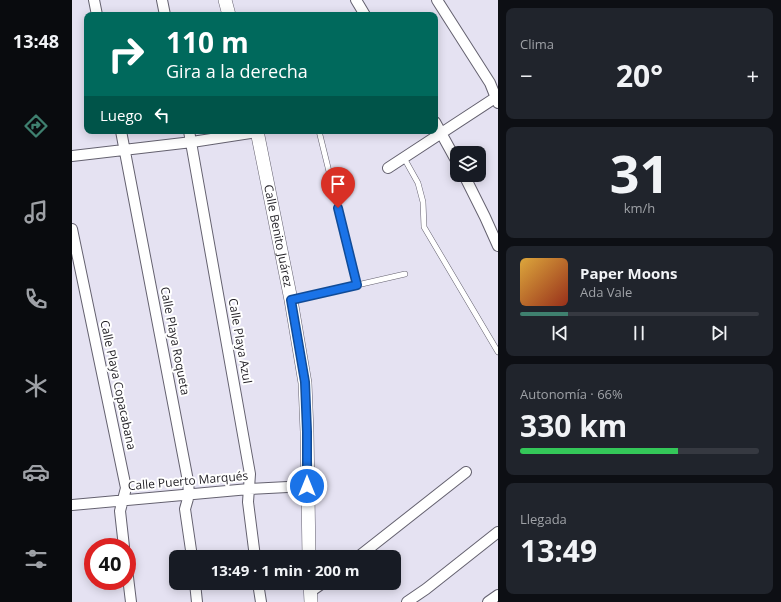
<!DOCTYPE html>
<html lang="es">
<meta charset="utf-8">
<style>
body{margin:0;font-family:"Open Sans",sans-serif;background:#20242c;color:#f1f3f6;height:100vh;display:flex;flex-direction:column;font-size:15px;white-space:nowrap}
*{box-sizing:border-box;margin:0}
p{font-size:13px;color:#9ea1a6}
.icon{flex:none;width:22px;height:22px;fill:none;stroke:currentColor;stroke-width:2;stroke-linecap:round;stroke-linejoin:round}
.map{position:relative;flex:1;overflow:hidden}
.drawer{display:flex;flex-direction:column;gap:8px;padding:8px;background:#0d0f14;width:283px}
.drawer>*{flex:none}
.hud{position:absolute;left:12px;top:12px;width:354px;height:122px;border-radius:8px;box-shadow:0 2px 10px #0003;background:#00695c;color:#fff;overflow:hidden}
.controls{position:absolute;left:378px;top:146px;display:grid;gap:8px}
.controls a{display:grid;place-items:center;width:36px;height:36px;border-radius:8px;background:#171b24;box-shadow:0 2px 10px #0003;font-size:20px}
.speed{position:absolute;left:12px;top:538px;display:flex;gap:8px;font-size:20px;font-weight:700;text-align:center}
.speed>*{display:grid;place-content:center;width:52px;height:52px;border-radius:50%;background:#171b24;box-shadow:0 2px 10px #0003;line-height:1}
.speed .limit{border:6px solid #d22;background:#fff;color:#111}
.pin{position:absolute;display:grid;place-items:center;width:34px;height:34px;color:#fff;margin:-41px -17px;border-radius:50% 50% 50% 0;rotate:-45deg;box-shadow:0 0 4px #0007}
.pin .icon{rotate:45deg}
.me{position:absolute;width:44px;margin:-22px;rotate:0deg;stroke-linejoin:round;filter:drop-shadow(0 0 3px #0008)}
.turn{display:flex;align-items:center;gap:14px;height:84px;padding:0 16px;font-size:18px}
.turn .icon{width:52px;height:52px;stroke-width:2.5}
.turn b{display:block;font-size:28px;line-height:34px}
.then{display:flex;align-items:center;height:38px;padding:0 16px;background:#0003;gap:8px;font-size:15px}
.big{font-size:30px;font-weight:700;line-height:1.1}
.drawer .card{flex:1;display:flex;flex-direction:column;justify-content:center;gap:6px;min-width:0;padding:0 14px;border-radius:8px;background:#20242c}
.drawer .dial{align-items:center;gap:0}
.dial b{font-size:52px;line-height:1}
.song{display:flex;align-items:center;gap:12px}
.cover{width:48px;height:48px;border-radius:6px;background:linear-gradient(135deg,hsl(40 70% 55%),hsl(10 70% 35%))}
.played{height:4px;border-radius:2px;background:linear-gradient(90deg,#3f806f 20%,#363941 20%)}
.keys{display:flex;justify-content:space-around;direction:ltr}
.heat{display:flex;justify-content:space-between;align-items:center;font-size:22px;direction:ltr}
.charge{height:6px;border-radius:3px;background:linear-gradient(90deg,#34c759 66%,#363941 0)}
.trip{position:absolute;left:97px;top:550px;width:232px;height:40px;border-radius:8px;background:#171b24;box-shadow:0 2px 10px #0003;font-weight:700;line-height:40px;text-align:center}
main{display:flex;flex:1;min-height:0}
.tab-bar{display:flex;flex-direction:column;width:72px;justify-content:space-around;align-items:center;background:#090b0e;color:#9ea1a6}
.tab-bar .icon{width:28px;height:28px}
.tab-bar .active{color:#3f806f}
.tab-bar b{font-size:18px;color:#f1f3f6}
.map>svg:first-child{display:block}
</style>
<main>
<nav class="tab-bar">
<b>13:48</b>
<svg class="icon active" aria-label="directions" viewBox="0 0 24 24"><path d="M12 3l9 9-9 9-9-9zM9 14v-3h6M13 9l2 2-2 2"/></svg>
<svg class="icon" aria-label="music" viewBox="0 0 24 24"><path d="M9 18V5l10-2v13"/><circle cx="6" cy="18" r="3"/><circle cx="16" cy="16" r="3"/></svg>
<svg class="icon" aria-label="phone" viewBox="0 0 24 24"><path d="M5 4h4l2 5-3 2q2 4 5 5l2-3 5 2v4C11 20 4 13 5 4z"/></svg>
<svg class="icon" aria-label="climate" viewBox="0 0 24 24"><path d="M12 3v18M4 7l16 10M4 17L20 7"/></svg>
<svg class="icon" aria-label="car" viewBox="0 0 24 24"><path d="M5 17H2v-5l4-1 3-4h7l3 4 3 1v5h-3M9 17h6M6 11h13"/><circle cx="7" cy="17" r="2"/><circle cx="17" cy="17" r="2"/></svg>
<svg class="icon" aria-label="filters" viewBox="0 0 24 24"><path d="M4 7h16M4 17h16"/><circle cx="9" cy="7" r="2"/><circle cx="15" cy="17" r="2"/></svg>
</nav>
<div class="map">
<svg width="426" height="602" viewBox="0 0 426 602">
<rect width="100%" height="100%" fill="#e5e2f2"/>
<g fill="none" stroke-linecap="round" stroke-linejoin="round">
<g stroke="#64616f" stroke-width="6">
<path id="service" d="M 247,131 L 285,285
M 332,158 L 346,183 L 351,202 L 352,227 L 426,352
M 220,300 L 333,274"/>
</g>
<g stroke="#64616f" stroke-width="12">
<path id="minor" d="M 22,0 L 25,15
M 90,0 L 93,15
M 284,0 L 293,15
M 365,0 L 418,83 L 426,103
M 363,122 L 385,162
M 49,131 L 116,481 L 117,495 L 113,509 L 120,557
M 117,131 L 178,474 L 176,502 L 183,557
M 0,156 L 120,142 L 185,132
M 316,168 L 426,96
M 392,175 L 413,217 L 426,246
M 0,229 L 54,488 L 48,511 L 52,547
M 0,505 L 177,489 L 235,486
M 286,557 L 394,472
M 55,569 L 59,602
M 123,583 L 125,602
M 186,583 L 189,602
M 238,592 L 251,583
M 335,602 L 354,589 L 426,532
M 416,602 L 426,595"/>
</g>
<g stroke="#64616f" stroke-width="14">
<g id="tertiary">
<path d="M 153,0 L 157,15"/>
<path id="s1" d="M 185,131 L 219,300 L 233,383 L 235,432 L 237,557"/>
<path d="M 238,583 L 239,602"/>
</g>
</g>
<use href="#service" stroke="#fff" stroke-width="5"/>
<use href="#minor" stroke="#fff" stroke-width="10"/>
<use href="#tertiary" stroke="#fff" stroke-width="13"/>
</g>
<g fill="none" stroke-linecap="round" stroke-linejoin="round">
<g stroke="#114b97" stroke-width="10">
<path id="route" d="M 235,486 L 235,432 L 233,382 L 219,300 L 285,285 L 266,208"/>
</g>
<use href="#route" stroke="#1a73e8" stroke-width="7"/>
</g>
<g text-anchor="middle" stroke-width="4" stroke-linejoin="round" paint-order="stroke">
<g font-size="12" fill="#211f25" stroke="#fff">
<text dy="4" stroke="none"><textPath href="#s1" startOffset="107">Calle Benito Juárez</textPath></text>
<text transform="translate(103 341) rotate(79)" y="4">Calle Playa Roqueta</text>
<text transform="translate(168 341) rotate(80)" y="4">Calle Playa Azul</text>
<text transform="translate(46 385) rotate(78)" y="4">Calle Playa Copacabana</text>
<text transform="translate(116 481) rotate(-5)" y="4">Calle Puerto Marqués</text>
</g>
</g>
</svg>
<div class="controls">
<a><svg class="icon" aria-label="layers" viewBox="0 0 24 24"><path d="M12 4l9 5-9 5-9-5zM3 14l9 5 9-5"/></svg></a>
</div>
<div class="speed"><div class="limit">40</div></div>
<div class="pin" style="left:266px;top:208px;background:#d93025"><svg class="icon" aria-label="arrive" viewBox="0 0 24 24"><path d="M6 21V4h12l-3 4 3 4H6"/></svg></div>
<svg class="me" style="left:235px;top:486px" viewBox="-20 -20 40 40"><circle r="17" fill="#1a73e8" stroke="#fff" stroke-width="3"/><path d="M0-11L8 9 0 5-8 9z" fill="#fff"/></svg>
<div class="trip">13:49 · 1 min · 200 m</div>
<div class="hud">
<div class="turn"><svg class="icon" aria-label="right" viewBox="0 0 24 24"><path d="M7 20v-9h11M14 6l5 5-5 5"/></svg><div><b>110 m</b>Gira a la derecha</div></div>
<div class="then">Luego<svg class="icon" aria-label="left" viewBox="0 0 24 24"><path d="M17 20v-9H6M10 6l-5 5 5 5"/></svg></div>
</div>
</div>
<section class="drawer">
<div class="card"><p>Clima</p>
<div class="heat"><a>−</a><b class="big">20°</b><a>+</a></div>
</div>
<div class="card dial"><b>31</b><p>km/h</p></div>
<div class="card">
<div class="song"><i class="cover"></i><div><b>Paper Moons</b><p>Ada Vale</p></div></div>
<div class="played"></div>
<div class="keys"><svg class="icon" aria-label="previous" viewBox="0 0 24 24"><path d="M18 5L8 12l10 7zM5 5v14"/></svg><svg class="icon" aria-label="pause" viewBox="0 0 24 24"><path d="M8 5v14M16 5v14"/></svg><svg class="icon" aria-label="next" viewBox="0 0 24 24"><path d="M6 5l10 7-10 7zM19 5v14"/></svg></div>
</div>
<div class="card"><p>Autonomía · 66%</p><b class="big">330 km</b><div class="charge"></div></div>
<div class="card"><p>Llegada</p><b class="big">13:49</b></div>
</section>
</main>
